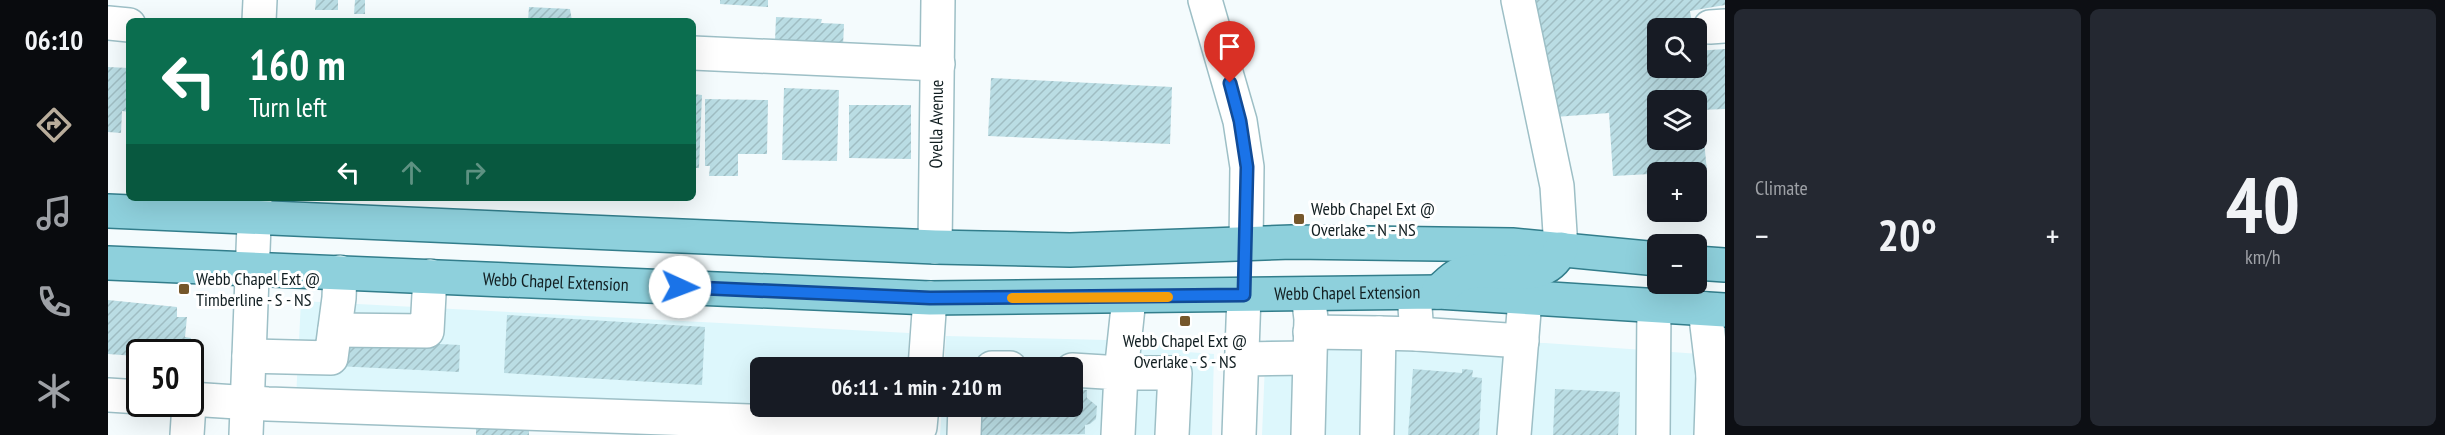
<!DOCTYPE html>
<meta charset="utf-8">
<style>
body{margin:0;font-family:"PT Sans Narrow",sans-serif;background:#242831;color:#f1f3f6;height:100vh;display:flex;flex-direction:column;font-size:22px;white-space:nowrap}
*{box-sizing:border-box;margin:0}
p{font-size:20px;color:#9ea1a6}
.icon{flex:none;width:33px;height:33px;fill:none;stroke:currentColor;stroke-width:2;stroke-linecap:round;stroke-linejoin:round}
.map{position:relative;flex:1;overflow:hidden}
.side{display:flex;flex-direction:column;gap:9px;padding:9px;background:#0d0f14;width:720px}
.side>*{flex:none}
.banner{position:absolute;left:18px;top:18px;width:570px;height:183px;border-radius:9px;box-shadow:0 6px 24px #0002;background:#0b6e4f;color:#fff;overflow:hidden}
.fabs{position:absolute;left:1539px;top:18px;display:grid;gap:12px}
.fabs a{display:grid;place-items:center;width:60px;height:60px;border-radius:9px;background:#171b24;box-shadow:0 6px 24px #0002;font-size:30px}
.speed{position:absolute;left:18px;top:339px;display:flex;gap:12px;font-size:30px;font-weight:700;text-align:center}
.speed>*{display:grid;place-content:center;width:78px;height:78px;border-radius:50%;background:#171b24;box-shadow:0 6px 24px #0002;line-height:1}
.speed .limit{border:3px solid #111;border-radius:9px;background:#fff;color:#111}
.pin{position:absolute;display:grid;place-items:center;width:51px;height:51px;color:#fff;margin:-62px -26px;border-radius:50% 50% 50% 0;rotate:-45deg;box-shadow:0 0 6px #0007}
.pin .icon{rotate:45deg}
.me{position:absolute;width:66px;margin:-33px;rotate:92deg;stroke-linejoin:round;filter:drop-shadow(0 0 4px #0008)}
.turn{display:flex;align-items:center;gap:21px;height:126px;padding:0 24px;font-size:27px}
.turn .icon{width:78px;height:78px;stroke-width:2.5}
.turn b{display:block;font-size:42px;line-height:51px}
.lanes{display:flex;align-items:center;height:57px;padding:0 24px;background:#0003;justify-content:center;gap:30px;direction:ltr}
.lanes .off{opacity:.35}
.big{font-size:45px;font-weight:600;line-height:1.1}
.side .widget{flex:1;display:flex;flex-direction:column;justify-content:center;gap:9px;min-width:0;padding:0 21px;border-radius:9px;background:#242831}
.side .dial{align-items:center;gap:0}
.dial b{font-size:78px;line-height:1}
.heat{display:flex;justify-content:space-between;align-items:center;font-size:33px;direction:ltr}
.side .tiles{flex:1;display:grid;gap:9px;grid-template-columns:repeat(2,1fr)}
.trip{position:absolute;left:642px;top:357px;width:333px;height:60px;border-radius:9px;background:#171b24;box-shadow:0 6px 24px #0002;font-weight:600;line-height:60px;text-align:center}
main{display:flex;flex:1;min-height:0}
.tabs{display:flex;flex-direction:column;width:108px;justify-content:space-around;align-items:center;background:#090b0e;color:#9ea1a6}
.tabs .icon{width:42px;height:42px}
.tabs .active{color:#b9ad9b}
.tabs b{font-size:27px;color:#f1f3f6}
.map>svg:first-child{display:block}
</style>
<main>
<nav class="tabs">
<b>06:10</b>
<svg class="icon active" aria-label="directions" viewBox="0 0 24 24"><path d="M12 3l9 9-9 9-9-9zM9 14v-3h6M13 9l2 2-2 2"/></svg>
<svg class="icon" aria-label="music" viewBox="0 0 24 24"><path d="M9 18V5l10-2v13"/><circle cx="6" cy="18" r="3"/><circle cx="16" cy="16" r="3"/></svg>
<svg class="icon" aria-label="phone" viewBox="0 0 24 24"><path d="M5 4h4l2 5-3 2q2 4 5 5l2-3 5 2v4C11 20 4 13 5 4z"/></svg>
<svg class="icon" aria-label="climate" viewBox="0 0 24 24"><path d="M12 3v18M4 7l16 10M4 17L20 7"/></svg>
</nav>
<div class="map">
<svg width="1617" height="435" viewBox="0 0 1617 435">
<defs>
<pattern id="building-hatch" width="6" height="6" patternUnits="userSpaceOnUse" patternTransform="scale(1.5)"><rect width="6" height="6" fill="#badde4"/><path d="M-1 1l2-2M0 6l6-6M5 7l2-2" fill="none" stroke="#9fbdc3"/></pattern>
</defs>
<rect width="100%" height="100%" fill="#f4fbfd"/>
<path fill="#ddf7fc" d="M 193,301 L 801,333 L 800,367 L 652,368 L 652,406 L 779,407 L 761,419 L 188,398 Z
M 838,336 L 1079,342 L 1079,352 L 1106,354 L 1104,435 L 832,435 L 834,407 L 964,406 L 964,368 L 836,367 Z
M 1158,340 L 1437,343 L 1606,355 L 1617,435 L 1154,435 Z"/>
<path fill="url(#building-hatch)" fill-rule="evenodd" d="M 208,0 L 230,0 L 230,10 L 207,10 Z
M 247,0 L 257,0 L 257,14 L 246,14 Z
M 612,0 L 660,0 L 660,7 L 612,4 Z
M 1425,0 L 1617,0 L 1617,5 L 1582,11 L 1585,28 L 1550,28 L 1550,68 L 1588,68 L 1588,51 L 1617,49 L 1617,109 L 1593,110 L 1599,171 L 1505,176 L 1501,113 L 1447,117 ZM 1550,100 L 1588,100 L 1588,140 L 1550,140 Z
M 421,7 L 462,9 L 464,21 L 420,21 Z
M 668,17 L 714,19 L 713,23 L 736,24 L 735,46 L 667,42 Z
M 0,67 L 21,68 L 21,112 L 14,111 L 13,133 L 0,132 Z
M 883,78 L 1064,87 L 1062,144 L 880,136 Z
M 676,88 L 731,90 L 729,161 L 674,160 Z
M 585,94 L 594,95 L 591,168 L 585,168 Z
M 597,99 L 660,100 L 659,154 L 630,154 L 630,176 L 601,176 L 602,166 L 597,166 Z
M 741,105 L 803,105 L 803,159 L 741,158 Z
M 0,300 L 69,307 L 69,317 L 79,317 L 77,337 L 83,338 L 82,350 L 77,350 L 77,352 L 27,353 L 27,356 L 0,354 Z
M 399,315 L 597,327 L 594,385 L 396,373 Z
M 229,339 L 352,345 L 351,372 L 228,366 Z
M 1305,369 L 1354,373 L 1354,369 L 1365,370 L 1364,377 L 1374,378 L 1371,435 L 1300,435 Z
M 1447,389 L 1512,392 L 1510,435 L 1445,435 Z
M 964,390 L 979,390 L 979,398 L 989,406 L 988,419 L 982,424 L 977,425 L 977,434 L 872,435 L 873,406 L 964,406 Z
M 421,425 L 421,435 L 368,435 L 368,426 Z"/>
<g fill="none" stroke-linecap="round" stroke-linejoin="round">
<g stroke="#9dbfc6" stroke-width="36">
<g id="minor">
<path d="M 1097,0 L 1132,121 L 1139,167 L 1138,244"/>
<path d="M 1410,0 L 1449,186 L 1453,249"/>
<path d="M 151,21 L 152,0"/>
<path d="M 0,23 L 21,25"/>
<path d="M 1602,27 L 1617,26"/>
<path d="M 585,53 L 830,64"/>
<path id="s1" d="M 827,247 L 830,0"/>
<path d="M 1021,298 L 1013,373 L 1067,373 L 1064,435"/>
<path d="M 1597,309 L 1605,375"/>
<path d="M 227,330 L 319,331 L 322,276"/>
<path d="M 1202,332 L 1271,333"/>
<path d="M 1309,334 L 1414,341"/>
<path d="M 141,356 L 223,358 L 231,298 L 232,272"/>
<path d="M 1134,359 L 1201,358"/>
<path d="M 817,368 L 822,298"/>
<path d="M 884,368 L 902,368"/>
<path d="M 964,370 L 1013,373 L 1010,435"/>
<path d="M 0,395 L 32,397"/>
<path d="M 82,399 L 160,404 L 812,427 L 814,406"/>
<path d="M 79,435 L 81,404"/>
<path d="M 138,435 L 147,198"/>
<path d="M 856,435 L 857,406"/>
<path d="M 1131,435 L 1136,295"/>
<path d="M 1200,435 L 1203,319 L 1200,294"/>
<path d="M 1269,435 L 1271,333 L 1309,334 L 1306,294"/>
<path d="M 1406,435 L 1417,299"/>
<path d="M 1545,435 L 1546,306"/>
<path d="M 1603,435 L 1605,375 L 1617,376"/>
</g>
</g>
<g stroke="#327d8b" stroke-width="36">
<g id="major">
<path d="M 0,211 L 827,247 L 962,250 L 1184,242 L 1404,245 L 1550,259"/>
<path id="s2" d="M 0,263 L 822,298 L 1330,292 L 1617,310"/>
<path d="M 1588,263 L 1617,265"/>
<path d="M 1330,292 C 1336,287 1344,278 1351,275 C 1385,261 1434,291 1453,249"/>
</g>
</g>
<use href="#minor" stroke="#fff" stroke-width="33"/>
<use href="#major" stroke="#8ed0dc" stroke-width="33"/>
</g>
<g fill="none" stroke-linecap="round" stroke-linejoin="round">
<g stroke="#114b97" stroke-width="15">
<path id="route" d="M 572,287 L 822,298 L 1136,295 L 1139,167 L 1132,121 L 1122,83"/>
</g>
<use href="#route" stroke="#1a73e8" stroke-width="10"/>
<path stroke="#f59e0b" stroke-width="10" d="M 904,298 L 1060,297"/>
</g>
<g fill="#75572b" stroke="#fff" stroke-width="2">
<rect x="1185" y="213" width="12" height="12" rx="3"/>
<rect x="70" y="283" width="12" height="12" rx="3"/>
<rect x="1071" y="315" width="12" height="12" rx="3"/>
</g>
<g text-anchor="middle" stroke-width="6" stroke-linejoin="round" paint-order="stroke">
<g font-size="18" fill="#111e21" stroke="#fff">
<text dy="6" stroke="none"><textPath href="#s1" startOffset="123">Ovella Avenue</textPath></text>
<text dy="6" stroke="none"><textPath href="#s2" startOffset="448">Webb Chapel Extension</textPath></text>
<text dy="6" stroke="none"><textPath href="#s2" startOffset="1240">Webb Chapel Extension</textPath></text>
</g>
<g font-size="18" fill="#111e21" stroke="#fff" text-anchor="start">
<text x="1203" y="215">Webb Chapel Ext @<tspan x="1203" dy="21">Overlake - N - NS</tspan></text>
<text x="88" y="285">Webb Chapel Ext @<tspan x="88" dy="21">Timberline - S - NS</tspan></text>
<text x="1077" y="347" text-anchor="middle">Webb Chapel Ext @<tspan x="1077" dy="21">Overlake - S - NS</tspan></text>
</g>
</g>
</svg>
<div class="fabs">
<a><svg class="icon" aria-label="search" viewBox="0 0 24 24"><circle cx="10" cy="10" r="6"/><path d="M15 15l6 6"/></svg></a>
<a><svg class="icon" aria-label="layers" viewBox="0 0 24 24"><path d="M12 4l9 5-9 5-9-5zM3 14l9 5 9-5"/></svg></a>
<a>+</a>
<a>−</a>
</div>
<div class="speed"><div class="limit">50</div></div>
<div class="pin" style="left:1122px;top:83px;background:#d93025"><svg class="icon" aria-label="arrive" viewBox="0 0 24 24"><path d="M6 21V4h12l-3 4 3 4H6"/></svg></div>
<svg class="me" style="left:572px;top:287px" viewBox="-20 -20 40 40"><circle r="19" fill="#fff"/><path d="M0-13L10 11 0 6-10 11z" fill="#1a73e8"/></svg>
<div class="trip">06:11 · 1 min · 210 m</div>
<div class="banner">
<div class="turn"><svg class="icon" aria-label="left" viewBox="0 0 24 24"><path d="M17 20v-9H6M10 6l-5 5 5 5"/></svg><div><b>160 m</b>Turn left</div></div>
<div class="lanes"><svg class="icon" aria-label="left" viewBox="0 0 24 24"><path d="M17 20v-9H6M10 6l-5 5 5 5"/></svg><svg class="icon off" aria-label="ahead" viewBox="0 0 24 24"><path d="M12 20V5M6 11l6-6 6 6"/></svg><svg class="icon off" aria-label="right" viewBox="0 0 24 24"><path d="M7 20v-9h11M14 6l5 5-5 5"/></svg></div>
</div>
</div>
<section class="side">
<div class="tiles">
<div class="widget"><p>Climate</p>
<div class="heat"><a>−</a><b class="big">20°</b><a>+</a></div>
</div>
<div class="widget dial"><b>40</b><p>km/h</p></div>
</div>
</section>
</main>
